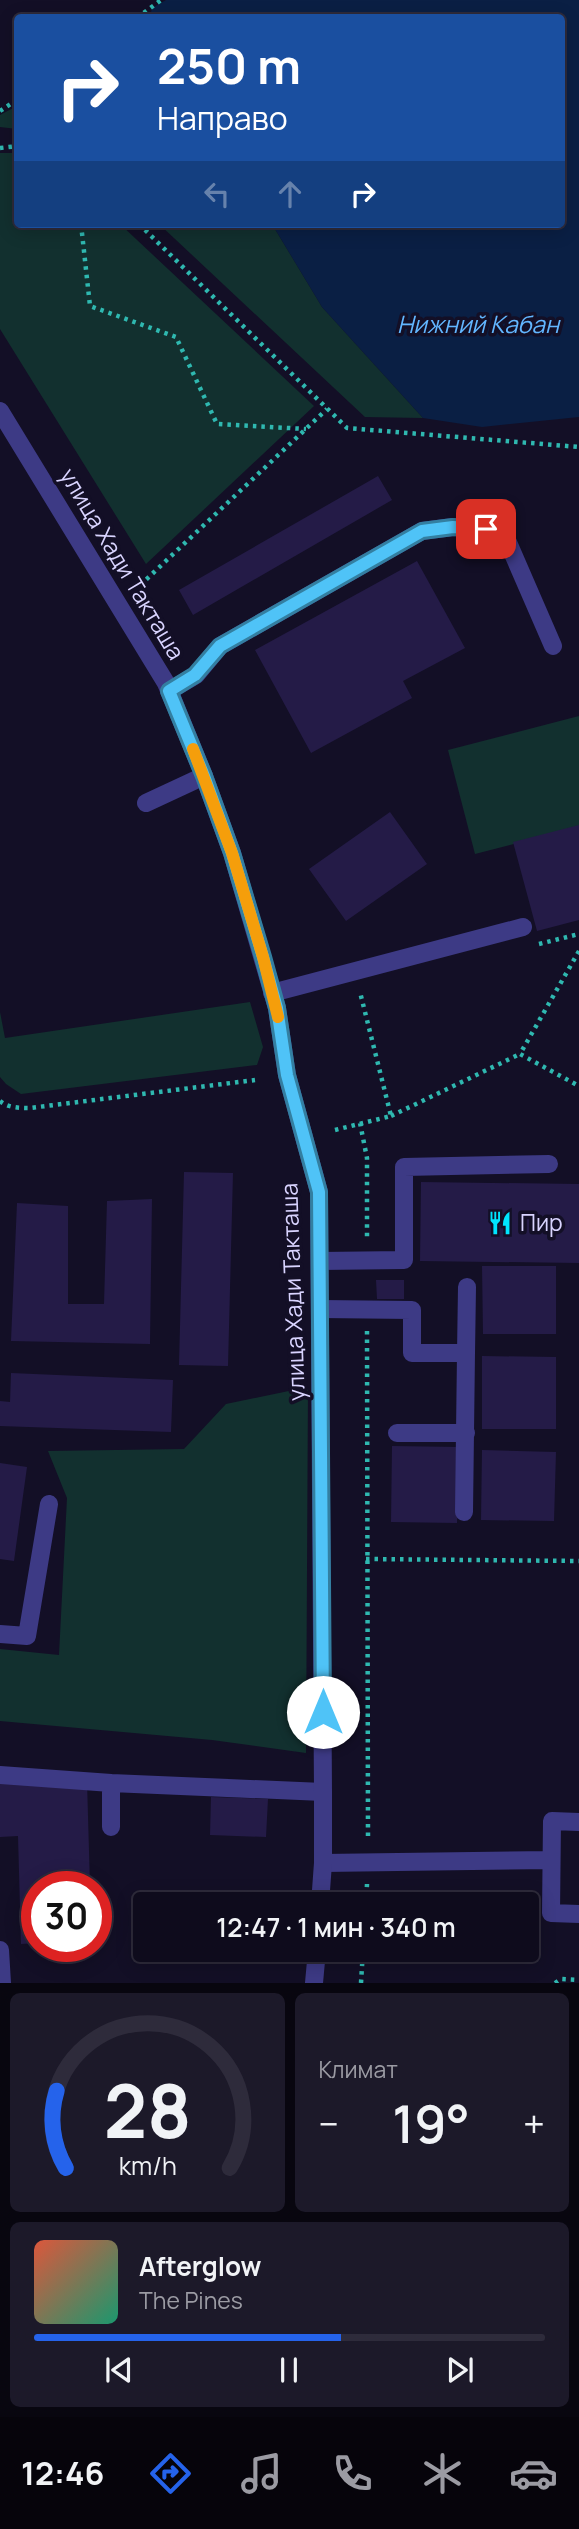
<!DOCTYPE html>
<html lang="ru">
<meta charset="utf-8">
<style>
body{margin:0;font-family:Manrope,sans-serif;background:#1c1929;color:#f1f3f6;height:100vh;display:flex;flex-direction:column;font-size:26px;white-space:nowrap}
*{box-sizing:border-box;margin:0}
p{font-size:23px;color:#9b9ba3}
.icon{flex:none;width:38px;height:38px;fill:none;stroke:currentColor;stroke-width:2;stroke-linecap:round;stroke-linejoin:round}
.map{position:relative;height:1983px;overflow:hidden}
.panel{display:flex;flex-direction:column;gap:10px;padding:10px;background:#08060f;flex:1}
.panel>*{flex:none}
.hud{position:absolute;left:14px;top:14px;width:551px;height:214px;border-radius:7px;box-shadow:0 4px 18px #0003,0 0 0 2px #2e2b3b;background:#1a4fa0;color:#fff;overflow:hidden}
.speed{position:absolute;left:21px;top:1871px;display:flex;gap:14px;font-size:35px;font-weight:700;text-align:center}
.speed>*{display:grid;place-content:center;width:91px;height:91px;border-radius:50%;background:#0e0b1c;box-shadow:0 4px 18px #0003,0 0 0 2px #2e2b3b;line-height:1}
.speed .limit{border:10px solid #d22;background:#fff;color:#111}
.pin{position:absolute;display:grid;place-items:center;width:60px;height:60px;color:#fff;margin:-30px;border-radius:14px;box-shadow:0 4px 10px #0006}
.me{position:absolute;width:77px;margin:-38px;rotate:0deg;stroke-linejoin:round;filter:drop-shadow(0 0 5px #0008)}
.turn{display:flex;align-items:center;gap:24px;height:147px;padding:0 28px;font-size:32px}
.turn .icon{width:91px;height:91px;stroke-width:2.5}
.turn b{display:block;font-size:49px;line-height:60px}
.lanes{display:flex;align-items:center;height:66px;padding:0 28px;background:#0003;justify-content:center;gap:35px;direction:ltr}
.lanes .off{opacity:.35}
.big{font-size:52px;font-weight:600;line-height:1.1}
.panel .tile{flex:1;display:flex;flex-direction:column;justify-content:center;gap:10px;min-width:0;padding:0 24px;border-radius:10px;background:#1c1929}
.panel .dial{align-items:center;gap:0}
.dial svg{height:182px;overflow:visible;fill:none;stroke:#2e2b3b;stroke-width:7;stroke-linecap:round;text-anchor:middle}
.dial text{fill:#f1f3f6;stroke:none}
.song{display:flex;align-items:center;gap:21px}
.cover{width:84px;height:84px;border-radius:10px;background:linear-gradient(135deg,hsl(10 70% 55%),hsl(160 70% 35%))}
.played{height:7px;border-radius:4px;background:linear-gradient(90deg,#2563eb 60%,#2e2b3b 60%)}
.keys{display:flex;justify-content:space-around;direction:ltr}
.heat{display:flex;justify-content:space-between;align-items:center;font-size:38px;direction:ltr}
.panel .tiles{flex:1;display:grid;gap:10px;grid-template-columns:1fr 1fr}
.tile:last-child{grid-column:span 2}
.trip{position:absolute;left:133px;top:1892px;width:406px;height:70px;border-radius:7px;background:#0e0b1c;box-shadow:0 4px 18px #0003,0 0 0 2px #2e2b3b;font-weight:600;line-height:70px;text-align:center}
.menu{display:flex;height:112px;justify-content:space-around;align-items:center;background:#06040b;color:#9b9ba3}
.menu .icon{width:49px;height:49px}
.menu .active{color:#2563eb}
.menu b{font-size:32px;color:#f1f3f6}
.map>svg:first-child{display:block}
</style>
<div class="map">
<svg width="579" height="1983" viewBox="0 0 579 1983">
<rect width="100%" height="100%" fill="#130f26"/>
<path fill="#12302f" d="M 17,106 L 17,129 L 0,127 L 0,115 Z
M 0,153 L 17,153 L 18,224 L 120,224 L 314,406 L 146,564 L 0,329 Z
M 159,224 L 272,224 L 322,307 L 423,418 L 365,417 Z
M 579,716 L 579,827 L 475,854 L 448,750 Z
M 250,1002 L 263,1047 L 257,1065 L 21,1094 L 6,1084 L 0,1077 L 0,1012 L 5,1038 Z
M 308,1387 L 306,1753 L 212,1740 L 0,1721 L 0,1649 L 59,1655 L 67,1498 L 48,1451 L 184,1449 L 226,1404 Z"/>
<path fill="#0a1f44" d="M 166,0 L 579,0 L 579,417 L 482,427 L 423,418 L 322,307 L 272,224 L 562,224 L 562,18 L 150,17 L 152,8 Z"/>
<path fill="#241b47" d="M 378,476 L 392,500 L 193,615 L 179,590 Z
M 417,561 L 465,648 L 403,681 L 412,698 L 311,753 L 255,650 Z
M 390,812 L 427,864 L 346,921 L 309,869 Z
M 579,825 L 579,920 L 537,931 L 513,842 Z
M 184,1172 L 233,1173 L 228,1366 L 179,1365 Z
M 421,1182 L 579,1184 L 579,1263 L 420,1261 Z
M 152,1199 L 150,1344 L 11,1341 L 17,1203 L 68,1206 L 68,1304 L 104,1304 L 107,1201 Z
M 482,1266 L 556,1266 L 556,1334 L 483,1334 Z
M 376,1280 L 404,1280 L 404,1299 L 377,1299 Z
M 482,1356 L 556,1357 L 556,1429 L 482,1429 Z
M 11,1373 L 173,1380 L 171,1432 L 0,1426 L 0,1401 L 10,1402 Z
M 392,1446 L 459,1447 L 457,1523 L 391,1522 Z
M 482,1450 L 556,1452 L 554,1521 L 481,1520 Z
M 0,1463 L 27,1467 L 14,1561 L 0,1559 Z
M 87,1781 L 90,1886 L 37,1886 L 37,1943 L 21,1944 L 18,1836 L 0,1837 L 0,1784 Z
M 211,1797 L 268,1799 L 266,1837 L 210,1835 Z"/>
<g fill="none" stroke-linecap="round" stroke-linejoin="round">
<path stroke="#2fb8b0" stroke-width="4.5" stroke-dasharray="3.5 5" stroke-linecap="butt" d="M 137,18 L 161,0
M 0,111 L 18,99
M 0,148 L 18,146
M 81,224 L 90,306 L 176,337 L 217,424 L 306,429
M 139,224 L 347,428 L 579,447
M 134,591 L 327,409
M 539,944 L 579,934
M 579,951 L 520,1054 L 579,1086
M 0,1101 C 8,1108 20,1108 30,1108 L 255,1080
M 391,1116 L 520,1054
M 360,1123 L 367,1158 L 367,1238
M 335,1130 L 391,1116 L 360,992
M 367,1331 L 368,1840
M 366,1559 L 579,1561
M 366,1904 L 367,1884
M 361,1983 L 363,1950
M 555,1983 L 561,1979 L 579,1980"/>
<path stroke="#3d3a85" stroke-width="18" d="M 169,691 L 196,675 L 220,646 L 422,531 L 453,527 L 486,529 L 507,540 L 553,646
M 146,803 L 204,776
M 272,993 L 523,927
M 320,1261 L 404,1260 L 404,1167 L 549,1164
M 320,1309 L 412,1310 L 412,1353 L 466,1353 L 464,1512
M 466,1353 L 467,1287
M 397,1433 L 466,1433
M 0,1634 L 27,1636 L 49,1504
M 0,1775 L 111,1783 L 111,1827
M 111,1783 L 323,1792
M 579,1822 L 552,1821 L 551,1913 L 579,1914
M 323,1863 L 551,1860
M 0,1950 L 2,1983"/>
<path stroke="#3d3a85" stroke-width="18" d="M 0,411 L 166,683 L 204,776 L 232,853 L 277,1008 L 287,1075 L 319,1192 L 323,1792 L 323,1863 L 320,1904
M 314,1983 L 317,1950"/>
</g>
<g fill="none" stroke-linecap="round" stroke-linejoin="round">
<g stroke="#337fa1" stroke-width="18">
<path id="route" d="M 323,1712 L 319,1192 L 287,1075 L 277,1008 L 263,957 L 232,853 L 204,776 L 169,691 L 195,675 L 220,646 L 422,531 L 453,527 L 486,529"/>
</g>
<use href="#route" stroke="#4fc3f7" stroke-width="12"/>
<path stroke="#f59e0b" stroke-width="12" d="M 193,749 L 232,853 L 263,957 L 278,1017"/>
</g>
<defs>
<g id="restaurant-bare" transform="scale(1.89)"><path d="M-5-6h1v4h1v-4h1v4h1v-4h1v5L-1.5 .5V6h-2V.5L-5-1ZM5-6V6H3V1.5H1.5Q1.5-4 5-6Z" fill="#00e5ff" stroke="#130f26" stroke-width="2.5" paint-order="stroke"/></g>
</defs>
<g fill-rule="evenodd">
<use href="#restaurant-bare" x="500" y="1223"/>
</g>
<g text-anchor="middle" stroke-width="7" stroke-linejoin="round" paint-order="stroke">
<g font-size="23" fill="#d9d4ff" stroke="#130f26">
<text transform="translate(122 564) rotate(59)" y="8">улица Хади Такташа</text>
<text transform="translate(293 1292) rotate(-92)" y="8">улица Хади Такташа</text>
</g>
<g font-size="23" fill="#d9d4ff" stroke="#130f26" text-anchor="start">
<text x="520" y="1231">Пир</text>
</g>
<g font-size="24" font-style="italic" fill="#62b6ff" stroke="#130f26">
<text x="478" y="333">Нижний Кабан</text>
</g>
</g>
</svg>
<div class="speed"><div class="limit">30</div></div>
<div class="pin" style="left:486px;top:529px;background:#d93025"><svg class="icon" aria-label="arrive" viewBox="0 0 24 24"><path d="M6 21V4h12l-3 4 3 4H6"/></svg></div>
<svg class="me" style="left:323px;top:1712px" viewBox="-20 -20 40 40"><circle r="19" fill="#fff"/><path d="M0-13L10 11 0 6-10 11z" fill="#4fc3f7"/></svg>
<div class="trip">12:47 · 1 мин · 340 m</div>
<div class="hud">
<div class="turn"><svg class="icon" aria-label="right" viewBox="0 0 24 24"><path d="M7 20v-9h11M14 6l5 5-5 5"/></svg><div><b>250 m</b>Направо</div></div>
<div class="lanes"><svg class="icon off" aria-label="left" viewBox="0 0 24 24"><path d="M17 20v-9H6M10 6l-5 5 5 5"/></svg><svg class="icon off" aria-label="ahead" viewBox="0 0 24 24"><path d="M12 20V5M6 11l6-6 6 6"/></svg><svg class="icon" aria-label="right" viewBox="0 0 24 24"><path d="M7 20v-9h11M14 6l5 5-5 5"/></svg></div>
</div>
</div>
<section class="panel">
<div class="tiles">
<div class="tile dial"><svg viewBox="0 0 100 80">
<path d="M14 69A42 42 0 1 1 86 69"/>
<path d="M14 69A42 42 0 0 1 10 35" stroke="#2563eb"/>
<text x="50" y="56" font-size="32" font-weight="700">28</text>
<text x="50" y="72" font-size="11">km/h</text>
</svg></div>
<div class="tile"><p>Климат</p>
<div class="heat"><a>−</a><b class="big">19°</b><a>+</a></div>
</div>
<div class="tile">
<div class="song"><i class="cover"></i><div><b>Afterglow</b><p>The Pines</p></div></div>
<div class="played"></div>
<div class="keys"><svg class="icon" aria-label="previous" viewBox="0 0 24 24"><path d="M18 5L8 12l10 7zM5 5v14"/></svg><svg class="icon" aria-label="pause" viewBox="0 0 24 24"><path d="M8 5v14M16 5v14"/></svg><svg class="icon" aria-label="next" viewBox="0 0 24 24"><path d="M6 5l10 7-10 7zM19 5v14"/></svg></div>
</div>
</div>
</section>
<nav class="menu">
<b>12:46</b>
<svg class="icon active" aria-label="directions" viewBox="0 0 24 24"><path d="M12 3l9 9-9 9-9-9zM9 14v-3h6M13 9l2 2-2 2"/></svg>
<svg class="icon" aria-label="music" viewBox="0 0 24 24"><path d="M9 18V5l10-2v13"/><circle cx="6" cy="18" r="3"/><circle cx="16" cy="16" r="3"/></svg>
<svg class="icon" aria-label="phone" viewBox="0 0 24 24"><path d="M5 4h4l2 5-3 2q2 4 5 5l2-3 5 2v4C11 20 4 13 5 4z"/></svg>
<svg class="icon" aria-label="climate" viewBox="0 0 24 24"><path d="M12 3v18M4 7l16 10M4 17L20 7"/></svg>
<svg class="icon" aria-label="car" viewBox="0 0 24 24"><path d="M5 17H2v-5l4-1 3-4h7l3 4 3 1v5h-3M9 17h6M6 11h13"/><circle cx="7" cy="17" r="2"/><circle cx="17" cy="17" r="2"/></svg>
</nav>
